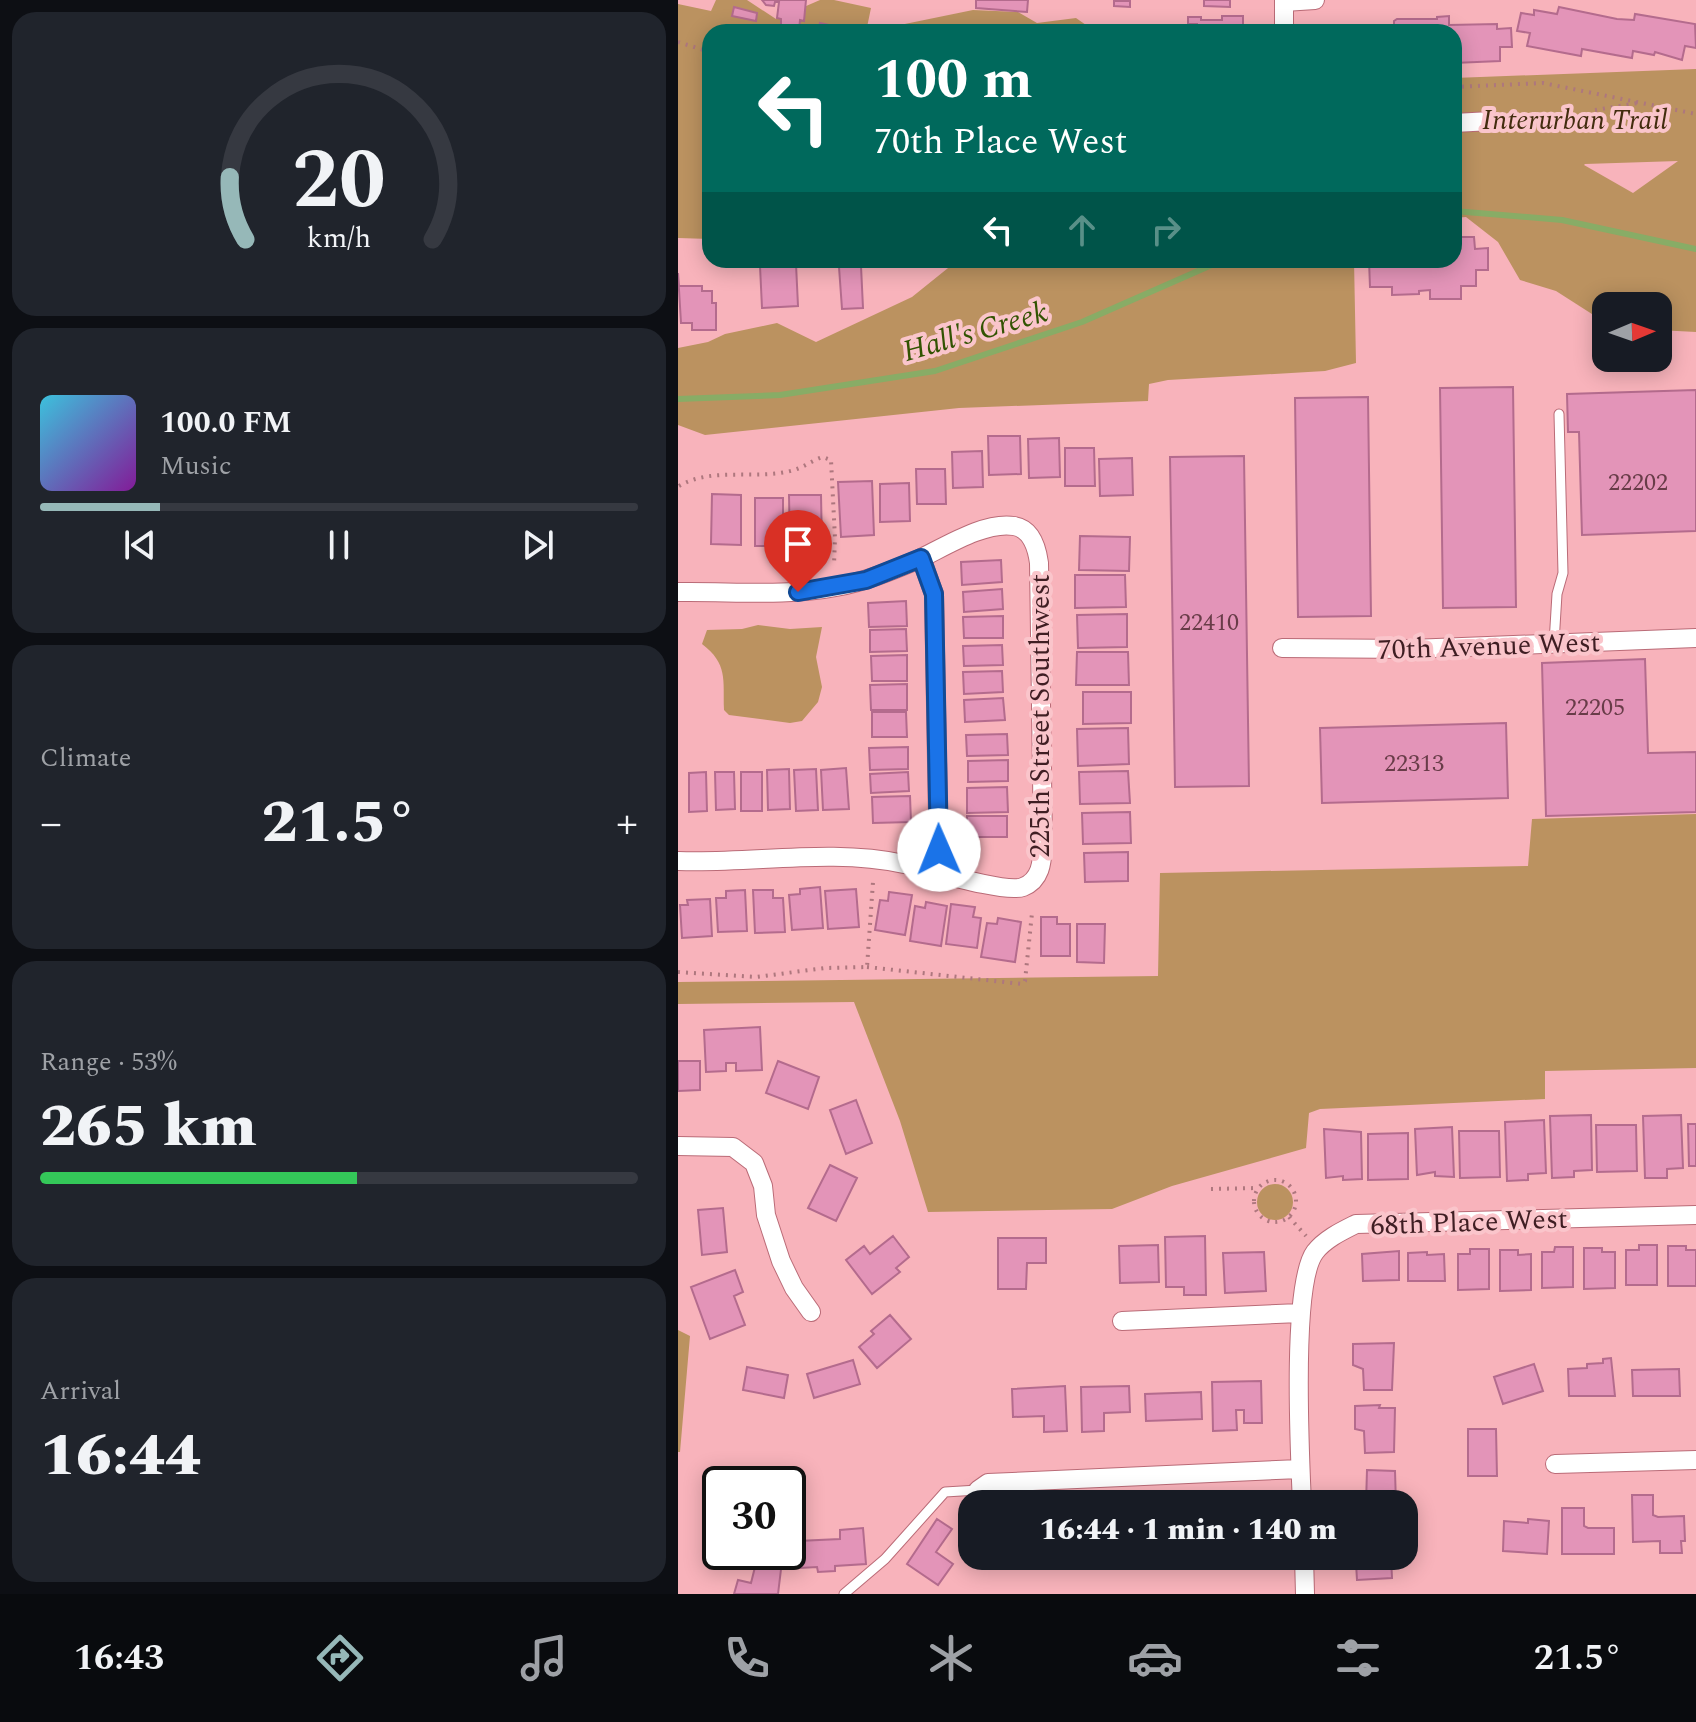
<!DOCTYPE html>
<meta charset="utf-8">
<style>
body{margin:0;font-family:Spectral,serif;background:#20242c;color:#f1f3f6;height:100vh;display:flex;flex-direction:column;font-size:30px;white-space:nowrap}
*{box-sizing:border-box;margin:0}
p{font-size:26px;color:#9ea1a6}
.icon{flex:none;width:44px;height:44px;fill:none;stroke:currentColor;stroke-width:2;stroke-linecap:round;stroke-linejoin:round}
.map{position:relative;flex:1;overflow:hidden}
.drawer{display:flex;flex-direction:column;gap:12px;padding:12px;background:#0d0f14;width:678px}
.drawer>*{flex:none}
.top-card{position:absolute;left:24px;top:24px;width:760px;height:244px;border-radius:24px;box-shadow:0 4px 20px #0003;background:#00695c;color:#fff;overflow:hidden}
.needle{width:52px;rotate:88deg}
.buttons{position:absolute;left:914px;top:292px;display:grid;gap:16px}
.buttons a{display:grid;place-items:center;width:80px;height:80px;border-radius:16px;background:#171b24;box-shadow:0 4px 20px #0003;font-size:40px}
.speed{position:absolute;left:24px;top:1466px;display:flex;gap:16px;font-size:40px;font-weight:700;text-align:center}
.speed>*{display:grid;place-content:center;width:104px;height:104px;border-radius:50%;background:#171b24;box-shadow:0 4px 20px #0003;line-height:1}
.speed .limit{border:4px solid #111;border-radius:12px;background:#fff;color:#111}
.pin{position:absolute;display:grid;place-items:center;width:68px;height:68px;color:#fff;margin:-82px -34px;border-radius:50% 50% 50% 0;rotate:-45deg;box-shadow:0 0 8px #0007}
.pin .icon{rotate:45deg}
.me{position:absolute;width:88px;margin:-44px;rotate:359deg;stroke-linejoin:round;filter:drop-shadow(0 0 6px #0008)}
.turn{display:flex;align-items:center;gap:28px;height:168px;padding:0 40px;font-size:36px}
.turn .icon{width:104px;height:104px;stroke-width:2.5}
.turn b{display:block;font-size:56px;line-height:68px}
.lanes{display:flex;align-items:center;height:76px;padding:0 40px;background:#0003;justify-content:center;gap:40px;direction:ltr}
.lanes .off{opacity:.35}
.big{font-size:60px;font-weight:800;line-height:1.1}
.drawer .widget{flex:1;display:flex;flex-direction:column;justify-content:center;gap:12px;min-width:0;padding:0 28px;border-radius:24px;background:#20242c}
.drawer .dial{align-items:center;gap:0}
.dial svg{height:208px;overflow:visible;fill:none;stroke:#363941;stroke-width:7;stroke-linecap:round;text-anchor:middle}
.dial text{fill:#f1f3f6;stroke:none}
.song{display:flex;align-items:center;gap:24px}
.cover{width:96px;height:96px;border-radius:12px;background:linear-gradient(135deg,hsl(190 70% 55%),hsl(290 70% 35%))}
.played{height:8px;border-radius:4px;background:linear-gradient(90deg,#96b8b8 20%,#363941 20%)}
.keys{display:flex;justify-content:space-around;direction:ltr}
.heat{display:flex;justify-content:space-between;align-items:center;font-size:44px;direction:ltr}
.charge{height:12px;border-radius:6px;background:linear-gradient(90deg,#34c759 53%,#363941 0)}
.trip{position:absolute;left:280px;top:1490px;width:460px;height:80px;border-radius:24px;background:#171b24;box-shadow:0 4px 20px #0003;font-weight:800;line-height:80px;text-align:center}
.dock{display:flex;height:128px;justify-content:space-around;align-items:center;background:#090b0e;color:#9ea1a6}
.dock .icon{width:56px;height:56px}
.dock .on{color:#96b8b8}
.dock b{font-size:36px;color:#f1f3f6}
main{display:flex;flex:1;min-height:0}
.map>svg:first-child{display:block}
</style>
<main>
<section class="drawer">
<div class="widget dial"><svg viewBox="0 0 100 80">
<path d="M14 69A42 42 0 1 1 86 69"/>
<path d="M14 69A42 42 0 0 1 8 45" stroke="#96b8b8"/>
<text x="50" y="56" font-size="32" font-weight="700">20</text>
<text x="50" y="72" font-size="11">km/h</text>
</svg></div>
<div class="widget">
<div class="song"><i class="cover"></i><div><b>100.0 FM</b><p>Music</p></div></div>
<div class="played"></div>
<div class="keys"><svg class="icon" aria-label="previous" viewBox="0 0 24 24"><path d="M18 5L8 12l10 7zM5 5v14"/></svg><svg class="icon" aria-label="pause" viewBox="0 0 24 24"><path d="M8 5v14M16 5v14"/></svg><svg class="icon" aria-label="next" viewBox="0 0 24 24"><path d="M6 5l10 7-10 7zM19 5v14"/></svg></div>
</div>
<div class="widget"><p>Climate</p>
<div class="heat"><a>−</a><b class="big">21.5°</b><a>+</a></div>
</div>
<div class="widget"><p>Range · 53%</p><b class="big">265 km</b><div class="charge"></div></div>
<div class="widget"><p>Arrival</p><b class="big">16:44</b></div>
</section>
<div class="map">
<svg width="1018" height="1594" viewBox="0 0 1018 1594">
<rect width="100%" height="100%" fill="#f8b3bb"/>
<path fill="#bb9260" fill-rule="evenodd" d="M 38,0 L 69,0 L 98,19 L 142,0 L 156,0 L 193,8 L 188,32 L 32,32 L 32,239 L 0,238 L 0,4 L 33,11 Z
M 295,10 L 340,12 L 359,23 L 398,18 L 418,32 L 215,32 L 217,26 Z
M 1018,69 L 1018,332 L 980,330 L 980,306 L 928,306 L 928,323 L 878,291 L 842,280 L 820,242 L 788,217 L 776,218 L 776,78 ZM 1000,161 L 955,193 L 906,165 L 907,164 Z
M 280,260 L 676,260 L 678,363 L 647,371 L 490,380 L 471,384 L 470,401 L 281,408 L 27,435 L 0,425 L 0,348 L 30,342 L 47,334 L 99,323 L 138,342 L 234,297 Z
M 80,625 L 112,629 L 144,627 L 138,657 L 144,687 L 140,702 L 124,721 L 112,723 L 51,715 L 46,710 C 45,679 50,664 24,644 L 29,630 L 64,629 Z
M 1018,814 L 1018,1068 L 867,1071 L 867,1099 L 642,1109 L 631,1113 L 628,1148 L 494,1186 L 434,1209 L 250,1212 L 222,1121 L 176,1002 L 0,1004 L 0,982 L 480,976 L 482,873 L 850,866 L 854,819 Z
M579 1202a18 18 0 1 1 36 0a18 18 0 1 1-36 0Z
M 0,1330 L 12,1336 L 2,1452 L 0,1452 Z"/>
<g fill="none" stroke-linecap="round" stroke-linejoin="round">
<path stroke="#88ac66" stroke-width="6" d="M 776,211 L 884,220 L 1018,249
M 0,399 L 102,395 L 257,371 L 404,322 L 545,260"/>
</g>
<path fill="#e394b8" stroke="#b46b8d" stroke-width="2" d="M 84,0 L 128,0 L 126,21 L 122,20 L 121,31 L 103,27 L 103,19 L 99,18 L 101,2 L 97,2 L 96,6 L 88,5 Z
M 298,0 L 350,0 L 349,12 L 298,8 Z
M 526,0 L 552,0 L 552,7 L 526,6 Z
M 436,1 L 452,1 L 452,7 L 436,6 Z
M 56,7 L 79,13 L 78,21 L 54,16 Z
M 881,7 L 939,19 L 956,20 L 957,14 L 1017,24 L 1018,48 L 1007,46 L 1004,60 L 977,52 L 976,55 L 955,51 L 954,58 L 904,49 L 903,56 L 849,46 L 852,33 L 839,31 L 843,13 L 856,15 L 856,10 L 879,14 Z
M 544,16 L 565,16 L 565,32 L 519,32 L 519,24 L 510,24 L 510,17 L 523,17 L 523,20 L 544,20 Z
M 771,16 L 771,25 L 819,24 L 819,29 L 833,28 L 834,47 L 822,47 L 822,61 L 776,63 L 776,32 L 703,32 L 703,28 L 716,27 L 716,21 L 719,19 L 759,19 L 759,17 Z
M 142,23 L 164,28 L 163,32 L 140,32 Z
M 776,231 L 782,231 L 782,237 L 796,237 L 797,249 L 810,248 L 810,270 L 798,270 L 798,286 L 783,286 L 783,299 L 752,299 L 752,290 L 741,291 L 741,294 L 714,295 L 714,287 L 692,287 L 691,260 L 776,260 Z
M 248,260 L 273,260 L 273,264 L 248,264 Z
M 118,264 L 120,306 L 84,308 L 82,266 Z
M 183,266 L 185,308 L 164,309 L 161,267 Z
M 0,273 L 1,286 L 24,286 L 24,291 L 34,291 L 34,303 L 38,303 L 38,330 L 14,330 L 14,323 L 3,323 Z
M 835,387 L 838,607 L 765,608 L 762,388 Z
M 1018,390 L 1018,531 L 904,535 L 901,432 L 890,432 L 889,394 Z
M 690,397 L 693,616 L 620,617 L 617,398 Z
M 310,436 L 342,436 L 343,474 L 311,475 Z
M 381,438 L 382,477 L 351,478 L 350,439 Z
M 387,448 L 416,448 L 417,486 L 387,486 Z
M 304,451 L 305,487 L 275,488 L 274,452 Z
M 566,456 L 571,786 L 497,787 L 492,457 Z
M 454,458 L 455,495 L 422,496 L 421,459 Z
M 238,469 L 267,469 L 268,504 L 239,504 Z
M 194,481 L 196,535 L 163,537 L 160,482 Z
M 231,483 L 232,521 L 202,522 L 202,484 Z
M 34,494 L 63,495 L 63,545 L 33,544 Z
M 111,495 L 143,495 L 144,546 L 112,547 Z
M 77,498 L 105,498 L 105,546 L 77,546 Z
M 402,536 L 452,537 L 451,571 L 401,570 Z
M 323,560 L 324,582 L 284,585 L 283,562 Z
M 397,575 L 447,575 L 448,607 L 397,608 Z
M 324,589 L 325,609 L 286,612 L 285,592 Z
M 228,601 L 229,626 L 191,627 L 190,603 Z
M 449,614 L 449,647 L 400,648 L 399,615 Z
M 325,616 L 325,638 L 286,638 L 285,617 Z
M 228,629 L 229,651 L 192,652 L 192,630 Z
M 324,645 L 325,665 L 286,666 L 285,646 Z
M 399,652 L 450,652 L 451,685 L 398,685 Z
M 229,655 L 229,681 L 194,681 L 193,656 Z
M 967,659 L 970,753 L 1018,752 L 1018,812 L 868,816 L 864,663 Z
M 324,671 L 325,692 L 286,694 L 285,672 Z
M 229,684 L 229,710 L 193,710 L 192,685 Z
M 405,692 L 453,692 L 453,723 L 405,724 Z
M 325,698 L 327,720 L 287,722 L 286,700 Z
M 194,712 L 228,712 L 229,737 L 194,737 Z
M 828,723 L 830,798 L 644,803 L 642,728 Z
M 450,728 L 451,764 L 400,766 L 399,729 Z
M 329,734 L 330,755 L 289,756 L 288,735 Z
M 230,747 L 230,769 L 192,770 L 191,748 Z
M 330,760 L 330,781 L 290,782 L 290,761 Z
M 168,768 L 171,809 L 145,810 L 143,770 Z
M 111,769 L 112,809 L 90,810 L 89,770 Z
M 138,769 L 140,810 L 118,811 L 116,770 Z
M 450,771 L 452,803 L 402,804 L 401,772 Z
M 28,772 L 29,811 L 11,812 L 11,773 Z
M 37,772 L 56,772 L 57,809 L 38,810 Z
M 63,772 L 84,772 L 84,811 L 63,811 Z
M 230,772 L 231,791 L 193,793 L 192,774 Z
M 329,787 L 330,812 L 289,813 L 289,788 Z
M 232,796 L 233,822 L 195,823 L 194,797 Z
M 452,812 L 453,843 L 405,844 L 404,813 Z
M 289,816 L 329,816 L 329,837 L 289,837 Z
M 450,852 L 450,881 L 407,882 L 406,853 Z
M 142,887 L 145,928 L 114,930 L 111,895 L 122,894 L 122,889 Z
M 178,889 L 181,927 L 150,929 L 147,891 Z
M 67,890 L 69,931 L 40,932 L 38,898 L 48,898 L 48,891 Z
M 75,890 L 95,890 L 95,898 L 105,898 L 107,932 L 77,933 Z
M 211,892 L 234,895 L 227,935 L 197,930 L 202,900 L 210,901 Z
M 32,899 L 34,936 L 4,938 L 2,905 L 10,905 L 9,900 Z
M 248,902 L 269,906 L 263,946 L 232,941 L 237,906 L 247,908 Z
M 273,904 L 297,907 L 295,917 L 303,918 L 299,948 L 268,944 Z
M 363,917 L 379,917 L 379,924 L 392,924 L 392,956 L 363,956 Z
M 320,918 L 343,922 L 337,962 L 303,957 L 309,923 L 319,924 Z
M 399,924 L 427,924 L 426,963 L 399,962 Z
M 82,1027 L 84,1070 L 58,1071 L 58,1063 L 48,1063 L 48,1071 L 28,1072 L 26,1030 Z
M 0,1061 L 22,1061 L 22,1090 L 0,1091 Z
M 100,1061 L 141,1077 L 130,1109 L 88,1093 Z
M 178,1100 L 194,1143 L 168,1154 L 152,1110 Z
M 913,1115 L 914,1170 L 896,1171 L 896,1177 L 874,1178 L 872,1116 Z
M 1003,1115 L 1005,1168 L 989,1169 L 989,1178 L 967,1178 L 965,1116 Z
M 866,1120 L 868,1173 L 850,1174 L 850,1180 L 829,1181 L 827,1122 Z
M 1010,1124 L 1018,1124 L 1018,1166 L 1011,1166 Z
M 918,1125 L 958,1125 L 959,1171 L 919,1172 Z
M 774,1127 L 776,1177 L 757,1176 L 757,1172 L 739,1175 L 737,1129 Z
M 646,1129 L 683,1132 L 684,1179 L 665,1180 L 665,1176 L 648,1178 Z
M 781,1131 L 821,1131 L 822,1177 L 782,1178 Z
M 730,1133 L 730,1179 L 690,1180 L 690,1134 Z
M 152,1165 L 179,1178 L 158,1221 L 130,1208 Z
M 45,1208 L 49,1252 L 24,1255 L 20,1210 Z
M 215,1236 L 231,1257 L 218,1268 L 222,1272 L 194,1294 L 168,1260 L 186,1246 L 192,1254 Z
M 527,1236 L 528,1295 L 506,1295 L 506,1287 L 488,1287 L 487,1237 Z
M 320,1238 L 368,1238 L 368,1263 L 349,1263 L 348,1289 L 320,1289 Z
M 480,1245 L 481,1282 L 442,1283 L 441,1246 Z
M 961,1245 L 979,1245 L 979,1285 L 948,1285 L 948,1250 L 961,1250 Z
M 990,1246 L 1008,1246 L 1008,1250 L 1018,1250 L 1018,1286 L 990,1286 Z
M 877,1247 L 895,1247 L 895,1287 L 864,1288 L 864,1252 L 876,1252 Z
M 906,1248 L 924,1248 L 924,1252 L 937,1252 L 937,1288 L 906,1289 Z
M 792,1249 L 811,1249 L 811,1289 L 780,1290 L 780,1254 L 792,1254 Z
M 822,1250 L 840,1250 L 840,1255 L 853,1254 L 853,1290 L 822,1291 Z
M 721,1251 L 721,1280 L 685,1281 L 684,1254 Z
M 586,1252 L 588,1291 L 547,1293 L 545,1253 Z
M 749,1252 L 749,1255 L 766,1254 L 767,1281 L 730,1281 L 730,1253 Z
M 57,1270 L 65,1292 L 56,1296 L 67,1325 L 32,1339 L 13,1287 Z
M 212,1315 L 233,1339 L 199,1368 L 181,1347 L 196,1334 L 193,1331 Z
M 716,1343 L 714,1390 L 686,1390 L 685,1369 L 675,1365 L 675,1344 Z
M 933,1358 L 937,1396 L 891,1396 L 890,1369 L 909,1368 L 909,1364 L 925,1363 L 925,1359 Z
M 175,1360 L 182,1384 L 136,1398 L 129,1374 Z
M 856,1364 L 865,1391 L 825,1404 L 816,1377 Z
M 69,1367 L 110,1375 L 106,1398 L 65,1390 Z
M 1001,1369 L 1002,1396 L 955,1396 L 954,1370 Z
M 583,1381 L 584,1423 L 566,1423 L 566,1410 L 558,1410 L 559,1430 L 535,1431 L 534,1382 Z
M 387,1386 L 389,1431 L 366,1432 L 366,1416 L 335,1417 L 334,1389 Z
M 451,1386 L 452,1412 L 426,1413 L 426,1431 L 404,1432 L 403,1387 Z
M 523,1392 L 524,1419 L 468,1421 L 467,1394 Z
M 702,1405 L 701,1408 L 717,1408 L 716,1452 L 687,1453 L 686,1431 L 677,1429 L 677,1406 Z
M 790,1429 L 818,1429 L 819,1476 L 790,1476 Z
M 689,1470 L 717,1471 L 718,1504 L 688,1504 Z
M 954,1495 L 975,1495 L 975,1515 L 980,1517 L 1006,1516 L 1007,1541 L 1003,1541 L 1004,1553 L 982,1553 L 982,1541 L 955,1542 Z
M 884,1508 L 906,1508 L 906,1526 L 910,1528 L 936,1528 L 936,1554 L 884,1554 Z
M 259,1519 L 274,1529 L 258,1552 L 275,1564 L 260,1585 L 229,1564 Z
M 850,1519 L 871,1521 L 869,1554 L 825,1551 L 826,1521 L 850,1523 Z
M 185,1528 L 188,1564 L 157,1566 L 157,1571 L 140,1572 L 139,1567 L 122,1568 L 120,1541 L 162,1539 L 162,1530 Z
M 80,1555 L 104,1561 L 100,1594 L 56,1594 L 60,1580 L 73,1583 Z
M 295,1556 L 337,1556 L 338,1562 L 296,1566 Z
M 541,1556 L 592,1556 L 593,1564 L 542,1565 Z
M 686,1556 L 713,1556 L 714,1578 L 679,1580 L 678,1563 L 686,1562 Z"/>
<g fill="none" stroke-linecap="round" stroke-linejoin="round">
<g stroke="#ba6b77" stroke-width="11">
<path id="service" d="M 876,643 L 879,594 L 885,573 L 881,414
M 166,1594 L 207,1559 L 267,1492 L 300,1490"/>
</g>
<g stroke="#ba6b77" stroke-width="20">
<path id="minor" d="M 606,0 L 606,32
M 606,2 L 637,0
M 776,123 L 813,121
M 243,558 L 256,594 L 261,873
M 0,592 C 52,591 107,597 158,587 C 186,582 213,571 239,560 C 265,548 306,521 336,526 C 354,529 359,548 361,563 L 365,846 C 364,862 363,880 345,887 C 327,894 249,869 226,864 C 152,848 75,864 0,861
M 604,648 L 733,649 L 1018,638
M 0,1146 L 55,1147 L 76,1163 L 85,1186 L 88,1215 L 103,1261 L 116,1288 L 133,1312
M 444,1321 L 622,1313
M 877,1464 L 1018,1460
M 300,1490 L 310,1483 L 622,1469
M 624,1504 C 622,1457 613,1284 637,1252 C 647,1239 664,1231 678,1224 L 1018,1215
M 626,1556 L 627,1594"/>
</g>
<path stroke="#ae777e" stroke-width="4" stroke-dasharray="2 6" stroke-linecap="butt" d="M 0,42 L 32,52
M 776,87 L 865,83 L 1018,114
M 917,110 L 960,103
M 1,486 C 35,466 79,481 116,470 C 126,467 135,460 145,457 L 153,460 L 157,538 L 156,565
M 189,967 L 344,984 L 347,981 L 354,913
M 0,972 L 78,977 L 147,968 L 189,967 L 195,882
M576 1201a21 21 0 1 1 42 0a21 21 0 1 1-42 0Z
M 533,1189 L 580,1188
M 611,1217 L 628,1236"/>
<use href="#service" stroke="#fff" stroke-width="9"/>
<use href="#minor" stroke="#fff" stroke-width="18"/>
</g>
<g fill="none" stroke-linecap="round" stroke-linejoin="round">
<g stroke="#114b97" stroke-width="20">
<path id="route" d="M 120,592 L 188,580 L 243,558 L 256,594 L 261,850"/>
</g>
<use href="#route" stroke="#1a73e8" stroke-width="14"/>
</g>
<g text-anchor="middle" stroke-width="8" stroke-linejoin="round" paint-order="stroke">
<g font-size="24" fill="#683c48">
<text x="960" y="490">22202</text>
<text x="531" y="630">22410</text>
<text x="917" y="715">22205</text>
<text x="736" y="771">22313</text>
</g>
<g font-size="28" font-style="italic" fill="#422c0e" stroke="#fac5cb">
<text x="897" y="129">Interurban Trail</text>
</g>
<g font-size="28" fill="#3f1e23" stroke="#fac5cb">
<text transform="translate(811 645) rotate(-2)" y="10">70th Avenue West</text>
<text transform="translate(361 716) rotate(-90)" y="10">225th Street Southwest</text>
<text transform="translate(791 1221) rotate(-2)" y="10">68th Place West</text>
</g>
<g font-size="30" font-style="italic" fill="#325302" stroke="#fac5cb">
<text transform="translate(297 331) rotate(-16)" y="10">Hall's Creek</text>
</g>
</g>
</svg>
<div class="buttons">
<a><svg class="needle" viewBox="-14 -14 28 28"><path d="M0-13l5 13h-10z" fill="#e53935"/><path d="M0 13l5-13h-10z" fill="#9ea1a6"/></svg></a>
</div>
<div class="speed"><div class="limit">30</div></div>
<div class="pin" style="left:120px;top:592px;background:#d93025"><svg class="icon" aria-label="arrive" viewBox="0 0 24 24"><path d="M6 21V4h12l-3 4 3 4H6"/></svg></div>
<svg class="me" style="left:261px;top:850px" viewBox="-20 -20 40 40"><circle r="19" fill="#fff"/><path d="M0-13L10 11 0 6-10 11z" fill="#1a73e8"/></svg>
<div class="trip">16:44 · 1 min · 140 m</div>
<div class="top-card">
<div class="turn"><svg class="icon" aria-label="left" viewBox="0 0 24 24"><path d="M17 20v-9H6M10 6l-5 5 5 5"/></svg><div><b>100 m</b>70th Place West</div></div>
<div class="lanes"><svg class="icon" aria-label="left" viewBox="0 0 24 24"><path d="M17 20v-9H6M10 6l-5 5 5 5"/></svg><svg class="icon off" aria-label="ahead" viewBox="0 0 24 24"><path d="M12 20V5M6 11l6-6 6 6"/></svg><svg class="icon off" aria-label="right" viewBox="0 0 24 24"><path d="M7 20v-9h11M14 6l5 5-5 5"/></svg></div>
</div>
</div>
</main>
<nav class="dock">
<b>16:43</b>
<svg class="icon on" aria-label="directions" viewBox="0 0 24 24"><path d="M12 3l9 9-9 9-9-9zM9 14v-3h6M13 9l2 2-2 2"/></svg>
<svg class="icon" aria-label="music" viewBox="0 0 24 24"><path d="M9 18V5l10-2v13"/><circle cx="6" cy="18" r="3"/><circle cx="16" cy="16" r="3"/></svg>
<svg class="icon" aria-label="phone" viewBox="0 0 24 24"><path d="M5 4h4l2 5-3 2q2 4 5 5l2-3 5 2v4C11 20 4 13 5 4z"/></svg>
<svg class="icon" aria-label="climate" viewBox="0 0 24 24"><path d="M12 3v18M4 7l16 10M4 17L20 7"/></svg>
<svg class="icon" aria-label="car" viewBox="0 0 24 24"><path d="M5 17H2v-5l4-1 3-4h7l3 4 3 1v5h-3M9 17h6M6 11h13"/><circle cx="7" cy="17" r="2"/><circle cx="17" cy="17" r="2"/></svg>
<svg class="icon" aria-label="filters" viewBox="0 0 24 24"><path d="M4 7h16M4 17h16"/><circle cx="9" cy="7" r="2"/><circle cx="15" cy="17" r="2"/></svg>
<b>21.5°</b>
</nav>
